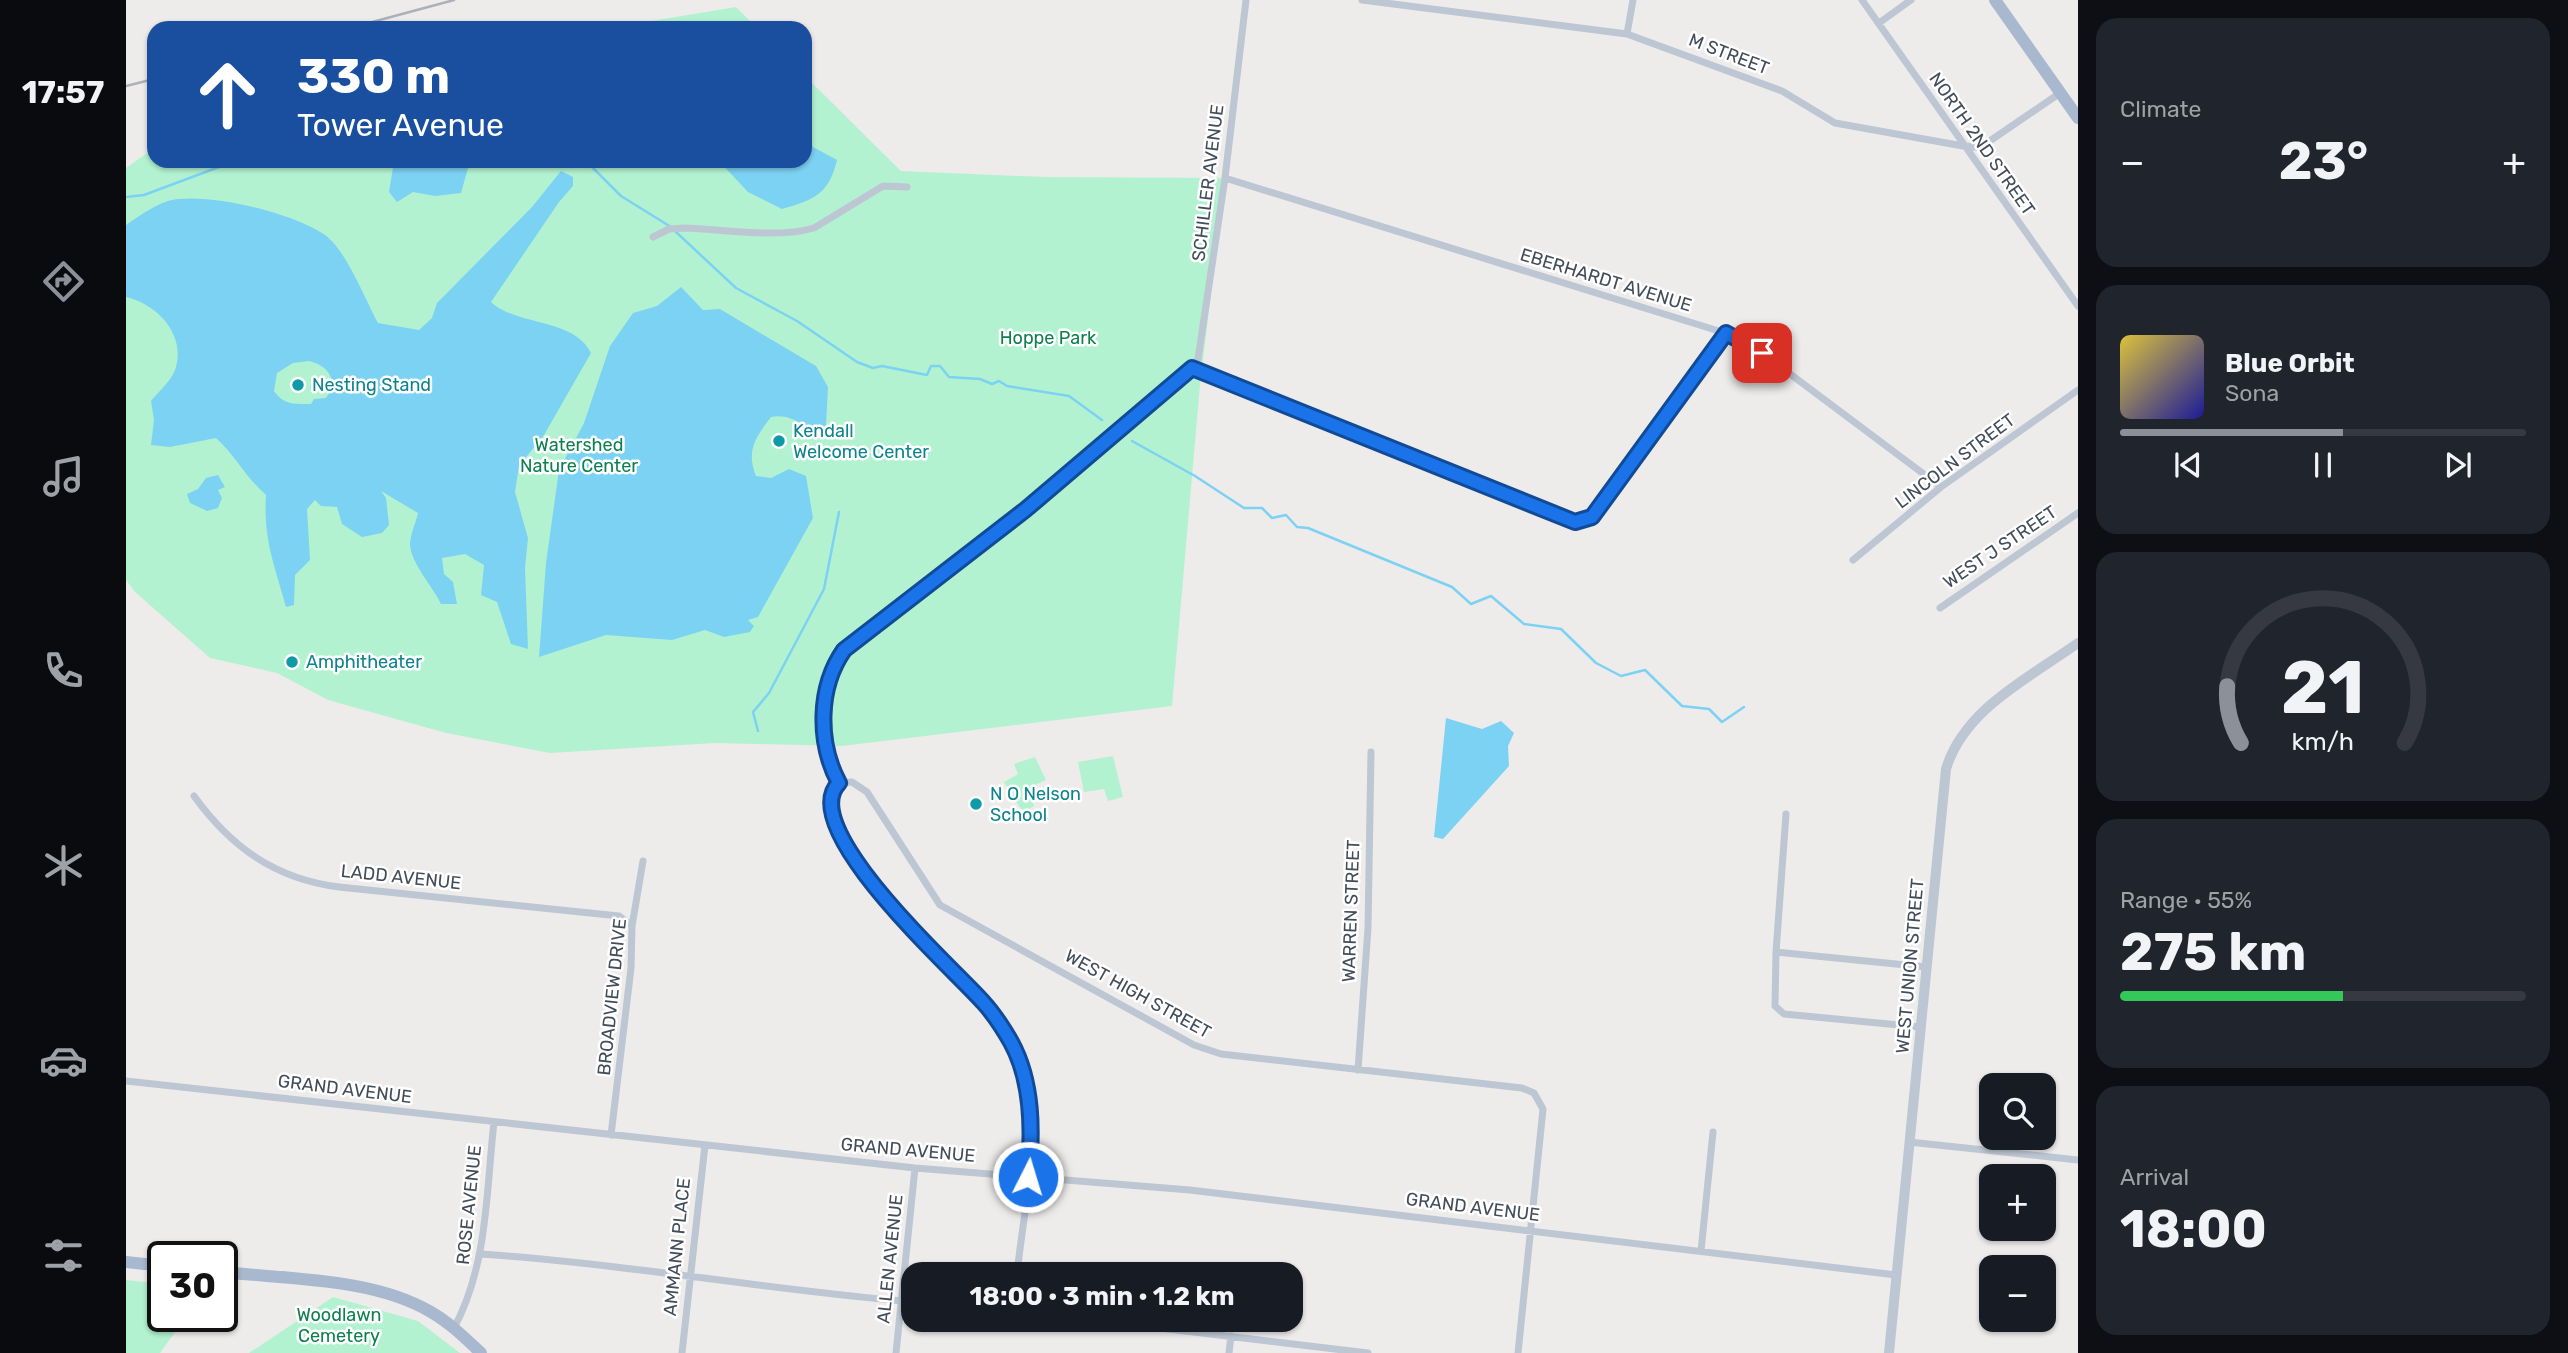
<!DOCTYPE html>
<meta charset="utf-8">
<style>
body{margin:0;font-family:Rubik,sans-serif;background:#20242c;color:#f1f3f6;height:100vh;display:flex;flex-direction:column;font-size:26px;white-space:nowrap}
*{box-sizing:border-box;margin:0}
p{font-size:23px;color:#9ea1a6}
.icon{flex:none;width:38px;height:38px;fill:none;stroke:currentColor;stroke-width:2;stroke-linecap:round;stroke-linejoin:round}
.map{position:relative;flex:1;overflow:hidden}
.side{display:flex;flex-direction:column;gap:18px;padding:18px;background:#0d0f14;width:490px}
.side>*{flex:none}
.hud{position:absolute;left:21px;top:21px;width:665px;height:147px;border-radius:21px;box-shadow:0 2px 5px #0004;background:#1a4fa0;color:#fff;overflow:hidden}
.controls{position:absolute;left:1853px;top:1073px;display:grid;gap:14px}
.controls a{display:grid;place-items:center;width:77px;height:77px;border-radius:14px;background:#171b24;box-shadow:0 2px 5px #0004;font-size:35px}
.speed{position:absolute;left:21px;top:1241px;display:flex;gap:14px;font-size:35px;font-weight:700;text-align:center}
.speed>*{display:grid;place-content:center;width:91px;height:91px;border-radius:50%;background:#171b24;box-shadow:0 2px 5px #0004;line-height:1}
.speed .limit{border:4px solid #111;border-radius:10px;background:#fff;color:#111}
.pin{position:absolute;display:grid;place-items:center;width:60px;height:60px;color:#fff;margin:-30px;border-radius:14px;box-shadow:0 4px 10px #0006}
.me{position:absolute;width:77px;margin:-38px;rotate:5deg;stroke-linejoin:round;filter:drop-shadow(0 0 5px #0008)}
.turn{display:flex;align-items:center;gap:24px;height:147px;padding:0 35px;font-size:32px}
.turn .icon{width:91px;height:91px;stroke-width:2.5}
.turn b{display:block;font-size:49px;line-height:60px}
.big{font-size:52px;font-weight:700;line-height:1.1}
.side .widget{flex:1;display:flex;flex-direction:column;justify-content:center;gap:10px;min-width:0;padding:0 24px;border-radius:21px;background:#20242c}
.side .dial{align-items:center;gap:0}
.dial svg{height:182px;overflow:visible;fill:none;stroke:#363941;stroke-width:7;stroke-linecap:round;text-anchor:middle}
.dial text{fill:#f1f3f6;stroke:none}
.song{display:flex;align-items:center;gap:21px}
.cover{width:84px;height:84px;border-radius:10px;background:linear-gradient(135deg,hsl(50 70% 55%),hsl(240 70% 35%))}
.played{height:7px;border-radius:4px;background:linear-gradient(90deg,#8c9099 55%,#363941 55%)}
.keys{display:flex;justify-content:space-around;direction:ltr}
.heat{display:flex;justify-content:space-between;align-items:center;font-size:38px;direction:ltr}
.charge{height:10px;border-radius:5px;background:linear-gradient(90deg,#34c759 55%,#363941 0)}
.trip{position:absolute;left:775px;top:1262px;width:402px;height:70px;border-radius:21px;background:#171b24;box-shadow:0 2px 5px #0004;font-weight:700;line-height:70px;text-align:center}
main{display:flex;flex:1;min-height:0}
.tabs{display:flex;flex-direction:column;width:126px;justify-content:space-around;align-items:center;background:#090b0e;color:#9ea1a6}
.tabs .icon{width:49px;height:49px}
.tabs .current{color:#8c9099}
.tabs b{font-size:32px;color:#f1f3f6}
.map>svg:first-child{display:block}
</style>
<main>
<nav class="tabs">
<b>17:57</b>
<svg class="icon current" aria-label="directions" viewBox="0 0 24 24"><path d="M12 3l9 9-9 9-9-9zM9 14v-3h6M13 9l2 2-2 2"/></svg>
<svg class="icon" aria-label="music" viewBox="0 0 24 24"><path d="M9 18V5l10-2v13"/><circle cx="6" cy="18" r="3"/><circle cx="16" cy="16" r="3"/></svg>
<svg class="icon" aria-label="phone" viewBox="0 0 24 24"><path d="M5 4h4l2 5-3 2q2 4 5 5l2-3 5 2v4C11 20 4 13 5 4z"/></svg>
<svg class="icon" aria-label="climate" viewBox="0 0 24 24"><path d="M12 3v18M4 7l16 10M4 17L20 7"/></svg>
<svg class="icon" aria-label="car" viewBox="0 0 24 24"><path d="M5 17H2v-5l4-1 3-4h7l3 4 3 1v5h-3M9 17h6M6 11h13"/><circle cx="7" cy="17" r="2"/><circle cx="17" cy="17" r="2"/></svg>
<svg class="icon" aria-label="filters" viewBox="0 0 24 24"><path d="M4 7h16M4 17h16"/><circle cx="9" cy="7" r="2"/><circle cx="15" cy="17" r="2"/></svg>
</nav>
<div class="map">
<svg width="1952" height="1353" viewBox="0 0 1952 1353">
<rect width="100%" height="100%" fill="#eeebeb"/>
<path fill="#b3f2d0" d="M 610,7 L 631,28 L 491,28 L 495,26 Z
M 679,76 L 775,171 L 919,177 L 1099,178 L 1074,385 L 1046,706 L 716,746 L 589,743 L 424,753 L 320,733 L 202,700 L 151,673 L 84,658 L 9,592 L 0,580 L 0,168 L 28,148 L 28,161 L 679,161 Z
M 987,756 L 997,797 L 982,801 L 978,789 L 958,792 L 952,762 Z
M 909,757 L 920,780 L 902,788 L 908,806 L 900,811 L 894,808 L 878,782 L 892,774 L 888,764 Z
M 0,1280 L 37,1284 L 37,1316 L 61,1316 L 34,1353 L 0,1353 Z
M 207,1297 L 292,1321 L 334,1353 L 123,1353 Z"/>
<path fill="#7cd2f3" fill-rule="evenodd" d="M 679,138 L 687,147 L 711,160 C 703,194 688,200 656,209 L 622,192 L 593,161 L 679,161 Z
M 268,161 L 344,161 L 335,193 L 309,196 L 287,192 L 271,202 L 263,192 Z
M 435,171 L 447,177 L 447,186 L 433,202 L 365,302 C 390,326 448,318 465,353 L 418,435 L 393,466 L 389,492 L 402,538 L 399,568 L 402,649 L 385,644 L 371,602 L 355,595 L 358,565 L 339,554 L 316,558 L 318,574 L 327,582 L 331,604 L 315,604 C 307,587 285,563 284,545 C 284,535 290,522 292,513 L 255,491 L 260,498 L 263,525 L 256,533 L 236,537 L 216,524 L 211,507 L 195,506 L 189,500 L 181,509 L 184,560 L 169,575 L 168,605 L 160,607 C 149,566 137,540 140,495 C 120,478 109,455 90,438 L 44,447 L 25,445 L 28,420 L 25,401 C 32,392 45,381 49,370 C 61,335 31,304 0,297 L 0,225 C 13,216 27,206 42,201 C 79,191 168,213 199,235 C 220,250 239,299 252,323 L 293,330 L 306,318 L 311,303 L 406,207 ZM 183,361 C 202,366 213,379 200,398 L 188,399 L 185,404 C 168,404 158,405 148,391 L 151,373 L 167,363 Z
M 555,287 L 577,310 L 594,309 L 690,366 L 702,387 L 700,426 L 693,437 C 677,426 666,413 645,417 C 629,438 620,451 630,476 L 645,478 L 663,469 L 680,476 L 687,518 L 632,617 L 622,620 L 628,626 L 624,632 L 598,637 L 579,630 L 546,640 L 480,635 L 413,657 L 420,563 L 433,470 L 458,423 L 484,346 L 507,313 L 531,306 Z
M 92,475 L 99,487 L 92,490 L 96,498 L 92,508 L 81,511 L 64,503 L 61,494 L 72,489 L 80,478 Z
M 1320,718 L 1356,729 L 1375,721 L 1388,733 L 1382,746 L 1383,766 L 1317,839 L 1308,837 Z"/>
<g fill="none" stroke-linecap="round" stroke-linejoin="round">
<path stroke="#7cd2f3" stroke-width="2.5" d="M 460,161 L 495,196 L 545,227
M 0,197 L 18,195 L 109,161
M 550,232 L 610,288 L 671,321 L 731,362 L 747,368 L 756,366 L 801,375 L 805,366 L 814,366 L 823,377 L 854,379 L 866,384 L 873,381 L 881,386 L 943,396 L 976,420
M 1006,441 L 1069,476 L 1118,508 L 1136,508 L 1146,518 L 1160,515 L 1171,527 L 1182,528 L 1326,587 L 1345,604 L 1365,596 L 1398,624 L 1435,629 L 1470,663 L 1495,676 L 1519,670 L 1556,706 L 1583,709 L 1596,722 L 1618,707
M 632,731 L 627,712 L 643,693 L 698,589 L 713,512"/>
<path stroke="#bdc6d3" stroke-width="7" d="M 1236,0 L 1501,34 L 1656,91 L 1709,123 L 1837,146 L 1855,147 L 1934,93
M 1736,0 L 1952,306
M 1753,23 L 1785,0
M 1501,34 L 1507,0
M 1099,178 L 1596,332 L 1636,353 L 1815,487
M 527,237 L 543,229 L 558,228 C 599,229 649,239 688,228 L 757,186 L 781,187
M 1066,368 L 1443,520 L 1457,522 L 1466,518 L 1600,333
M 1727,560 L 1815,487 L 1952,390
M 1814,608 L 1952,513
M 713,783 L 726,782 L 741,792 L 814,905 L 1068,1045 L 1095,1054 L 1396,1088 L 1408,1093 L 1417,1109 L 1392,1353
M 713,783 C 691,742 691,687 718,650 L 899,510 L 1058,378 L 1072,359 L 1099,178 L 1120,0
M 713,783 C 688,806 730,863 745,884 C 811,956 901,1019 905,1126 C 907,1175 896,1225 891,1274
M 68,796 C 105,847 149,879 213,887 L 493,916 L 506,926
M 1660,814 L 1650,952 L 1649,1006 L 1658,1014 L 1794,1027
M 1650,952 L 1800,967
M 1232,1070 L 1242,928 L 1245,752
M 0,1081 L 789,1168 L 1064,1190 L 1770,1275
M 485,1135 L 505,968 L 506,926 L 517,861
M 1783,1142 L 1952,1160
M 1575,1251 L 1587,1132
M 355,1254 C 500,1264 643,1290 788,1302
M 968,1320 L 1242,1353
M 328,1328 C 362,1265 360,1192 368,1122
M 556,1353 L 579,1145
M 770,1353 L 789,1168
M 1103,1353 L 1105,1336"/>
<path stroke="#bdc6d3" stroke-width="10" d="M 1763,1353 L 1820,769 C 1838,709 1903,678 1952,643"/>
<path stroke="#a8b8ce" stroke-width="12" d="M 1869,0 L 1952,118
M 0,1262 L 37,1266
M 96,1272 C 162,1279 248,1278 305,1312 C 324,1323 339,1338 355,1353"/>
<path stroke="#adb0b7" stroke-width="2.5" d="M 224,28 L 328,0
M 0,86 L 28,79"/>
</g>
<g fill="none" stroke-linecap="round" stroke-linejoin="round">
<g stroke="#114b97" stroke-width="18">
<path id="route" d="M 902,1177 C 907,1132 907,1082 885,1042 C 877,1028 868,1014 857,1002 C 829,970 668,827 713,783 C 691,742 692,687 718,650 L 899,510 L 1066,368 L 1449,522 L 1466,517 L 1600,333 L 1636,353"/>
</g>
<use href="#route" stroke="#1a73e8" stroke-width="12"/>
</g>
<g fill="#0f9aa8" stroke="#fff" stroke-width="2.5">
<circle cx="172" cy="385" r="7"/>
<circle cx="653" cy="441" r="7"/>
<circle cx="166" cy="662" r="7"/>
<circle cx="850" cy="804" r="7"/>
</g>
<g text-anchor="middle" stroke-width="5" stroke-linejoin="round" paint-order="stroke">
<g font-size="18" fill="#424d5a" stroke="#fff">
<text transform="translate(1603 54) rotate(21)" y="6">M STREET</text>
<text transform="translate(1856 144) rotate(55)" y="6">NORTH 2ND STREET</text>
<text transform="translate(1082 183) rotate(-83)" y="6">SCHILLER AVENUE</text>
<text transform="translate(1480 280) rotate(17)" y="6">EBERHARDT AVENUE</text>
<text transform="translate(1829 461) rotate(-37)" y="6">LINCOLN STREET</text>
<text transform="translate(1874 547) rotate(-34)" y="6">WEST J STREET</text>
<text transform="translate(275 877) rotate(6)" y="6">LADD AVENUE</text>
<text transform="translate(1225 911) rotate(-88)" y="6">WARREN STREET</text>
<text transform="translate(1784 966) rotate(-85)" y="6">WEST UNION STREET</text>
<text transform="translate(1012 994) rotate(29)" y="6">WEST HIGH STREET</text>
<text transform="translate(486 997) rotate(-84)" y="6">BROADVIEW DRIVE</text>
<text transform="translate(219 1089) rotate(7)" y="6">GRAND AVENUE</text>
<text transform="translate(782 1150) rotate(5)" y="6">GRAND AVENUE</text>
<text transform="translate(343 1205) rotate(-84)" y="6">ROSE AVENUE</text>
<text transform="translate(1347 1207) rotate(7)" y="6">GRAND AVENUE</text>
<text transform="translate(551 1247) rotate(-84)" y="6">AMMANN PLACE</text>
<text transform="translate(764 1259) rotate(-84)" y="6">ALLEN AVENUE</text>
</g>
<g font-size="18" fill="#0e804f" stroke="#fff">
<text x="922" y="344">Hoppe Park</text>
<text x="453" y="451">Watershed<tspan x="453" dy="21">Nature Center</tspan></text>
<text x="213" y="1321">Woodlawn<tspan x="213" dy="21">Cemetery</tspan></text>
</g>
<g font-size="18" fill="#0d838f" stroke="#fff" text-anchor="start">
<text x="186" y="391">Nesting Stand</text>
<text x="667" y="437">Kendall<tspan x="667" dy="21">Welcome Center</tspan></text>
<text x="180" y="668">Amphitheater</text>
<text x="864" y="800">N O Nelson<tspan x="864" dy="21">School</tspan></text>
</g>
</g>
</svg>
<div class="controls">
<a><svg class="icon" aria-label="search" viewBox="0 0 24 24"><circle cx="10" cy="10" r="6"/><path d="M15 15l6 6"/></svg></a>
<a>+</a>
<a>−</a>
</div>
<div class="speed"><div class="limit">30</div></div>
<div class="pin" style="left:1636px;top:353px;background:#d93025"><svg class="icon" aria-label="arrive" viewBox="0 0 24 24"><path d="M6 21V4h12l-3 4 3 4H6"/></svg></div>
<svg class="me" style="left:902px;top:1177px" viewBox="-20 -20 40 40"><circle r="17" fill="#1a73e8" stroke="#fff" stroke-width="3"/><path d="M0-11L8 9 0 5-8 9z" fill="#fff"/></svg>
<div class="trip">18:00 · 3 min · 1.2 km</div>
<div class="hud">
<div class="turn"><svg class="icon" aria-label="ahead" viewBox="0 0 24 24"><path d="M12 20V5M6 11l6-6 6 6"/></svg><div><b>330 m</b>Tower Avenue</div></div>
</div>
</div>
<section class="side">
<div class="widget"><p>Climate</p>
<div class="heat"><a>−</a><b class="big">23°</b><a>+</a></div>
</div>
<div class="widget">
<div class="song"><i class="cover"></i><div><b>Blue Orbit</b><p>Sona</p></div></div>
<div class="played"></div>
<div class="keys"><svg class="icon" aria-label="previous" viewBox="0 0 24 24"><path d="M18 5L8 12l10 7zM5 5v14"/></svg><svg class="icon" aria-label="pause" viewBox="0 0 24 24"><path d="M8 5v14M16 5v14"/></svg><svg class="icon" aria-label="next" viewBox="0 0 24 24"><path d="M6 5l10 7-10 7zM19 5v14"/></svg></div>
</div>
<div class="widget dial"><svg viewBox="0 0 100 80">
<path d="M14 69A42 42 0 1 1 86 69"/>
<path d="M14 69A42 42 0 0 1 8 44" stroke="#8c9099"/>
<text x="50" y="56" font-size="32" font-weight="700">21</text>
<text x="50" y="72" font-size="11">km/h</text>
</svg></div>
<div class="widget"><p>Range · 55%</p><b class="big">275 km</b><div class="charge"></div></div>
<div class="widget"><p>Arrival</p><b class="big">18:00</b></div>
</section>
</main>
